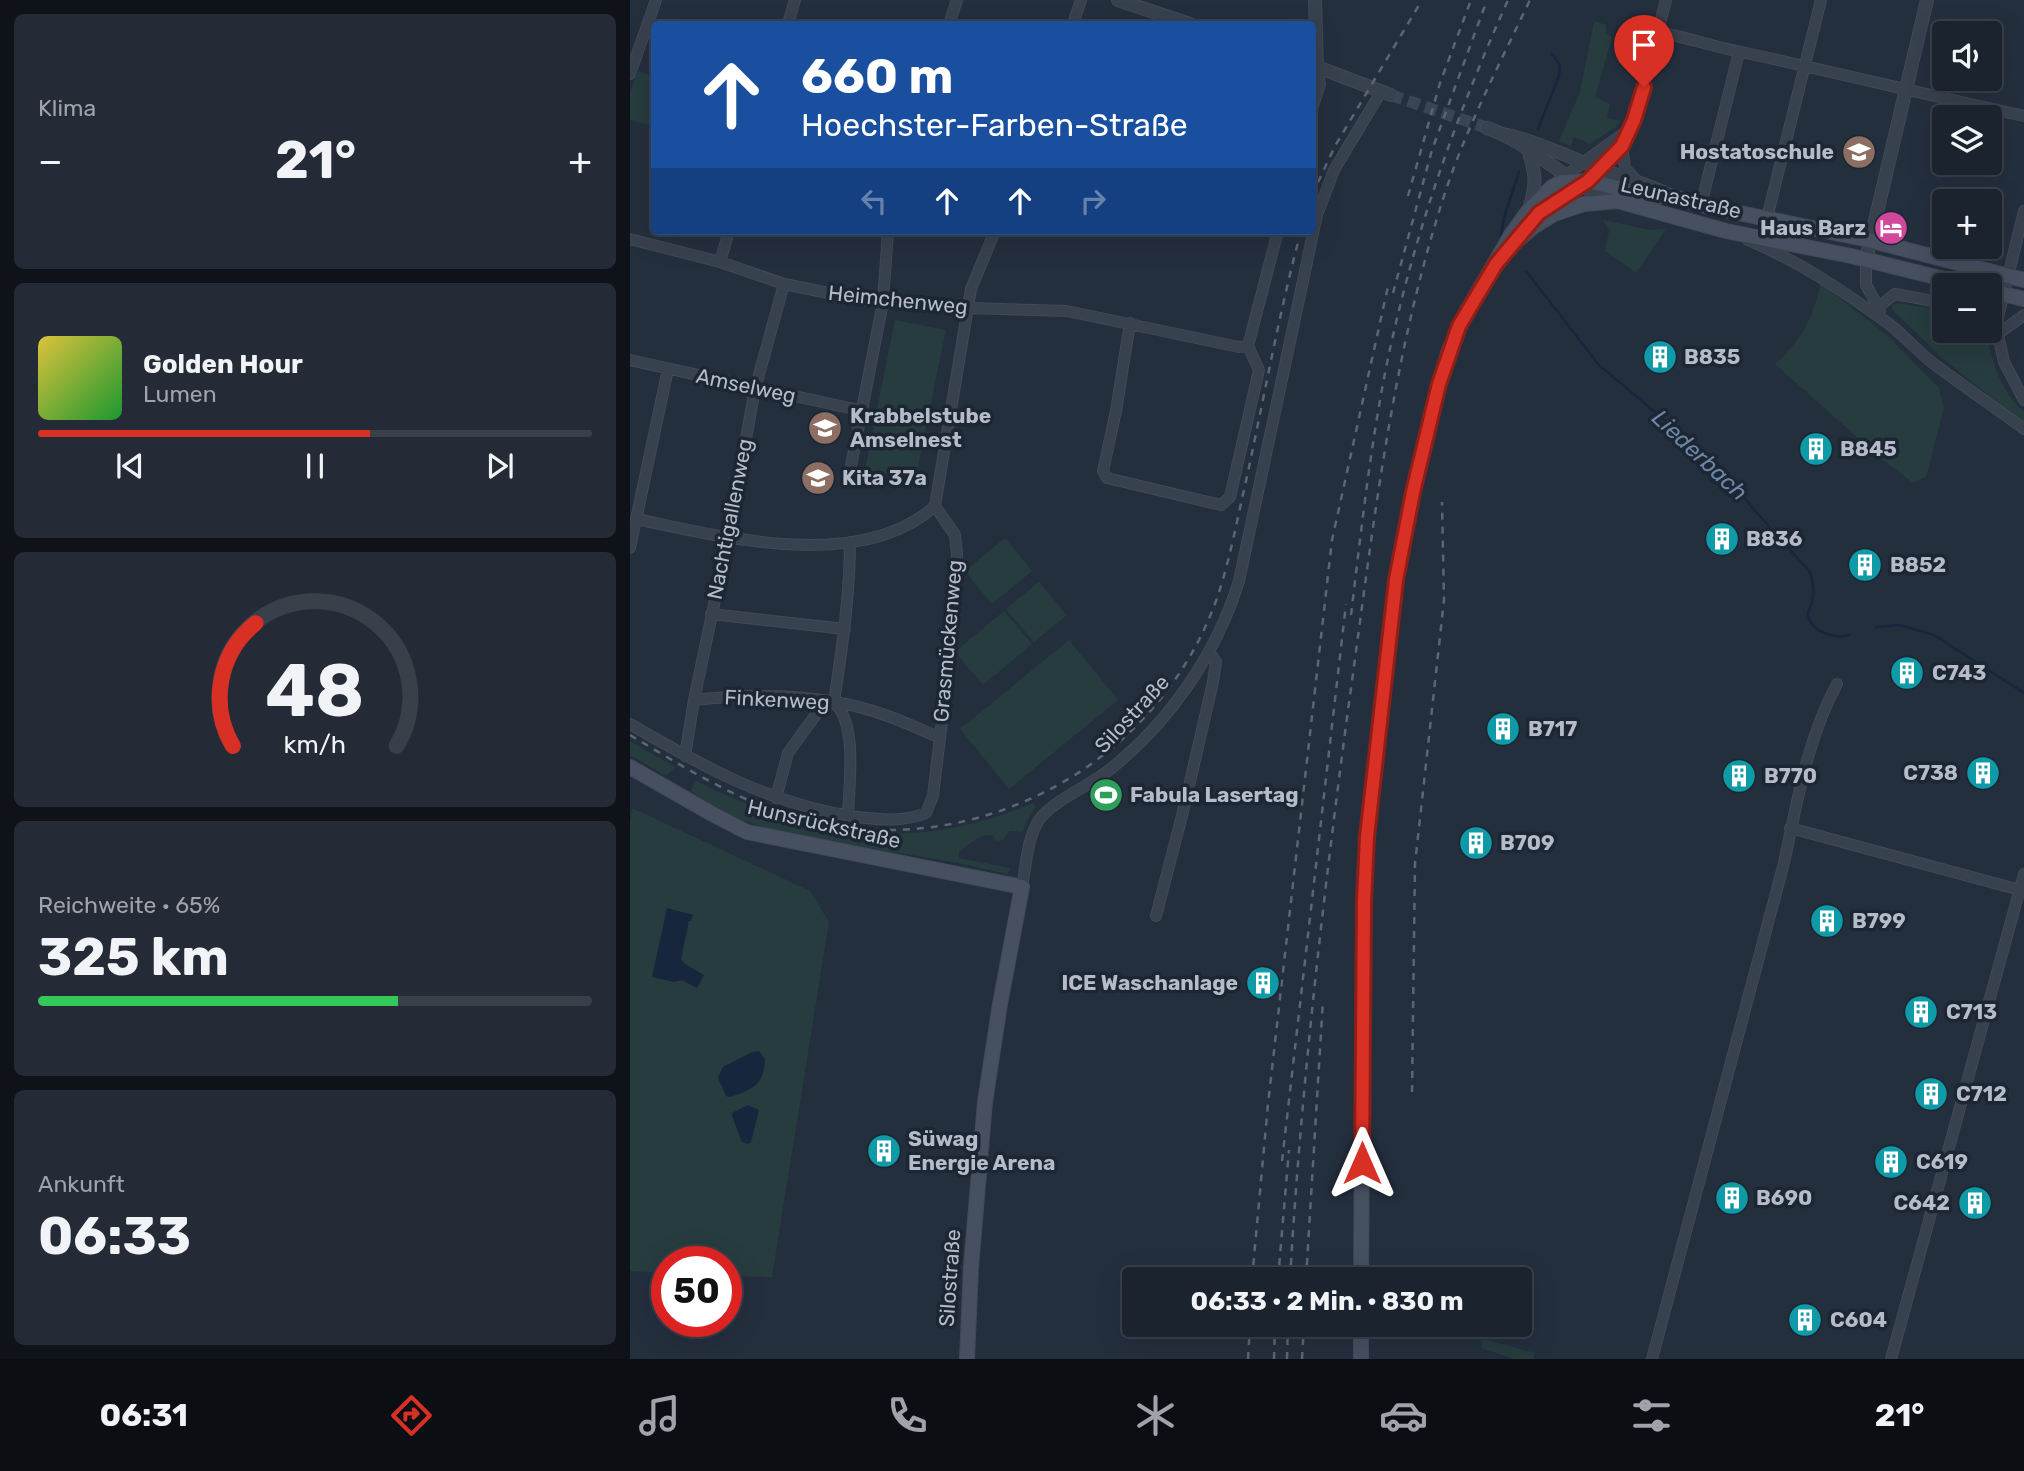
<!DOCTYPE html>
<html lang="de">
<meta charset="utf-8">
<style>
body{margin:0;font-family:Rubik,sans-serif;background:#242b36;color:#f1f3f6;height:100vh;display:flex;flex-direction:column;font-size:26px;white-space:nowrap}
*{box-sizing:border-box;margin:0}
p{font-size:23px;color:#a0a4aa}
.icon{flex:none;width:38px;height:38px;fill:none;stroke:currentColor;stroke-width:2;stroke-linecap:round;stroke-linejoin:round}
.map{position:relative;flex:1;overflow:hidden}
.side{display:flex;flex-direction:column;gap:14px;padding:14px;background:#0f1319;width:630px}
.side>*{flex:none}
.hud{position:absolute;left:21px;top:21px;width:665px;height:214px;border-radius:7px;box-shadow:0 7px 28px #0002,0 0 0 2px #39404a;background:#1a4fa0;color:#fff;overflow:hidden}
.buttons{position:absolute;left:1302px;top:21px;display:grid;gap:14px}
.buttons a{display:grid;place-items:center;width:70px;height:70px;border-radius:7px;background:#1b232e;box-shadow:0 7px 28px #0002,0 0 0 2px #39404a;font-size:35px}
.speed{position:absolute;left:21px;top:1246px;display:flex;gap:14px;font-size:35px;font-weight:700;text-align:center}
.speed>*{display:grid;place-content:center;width:91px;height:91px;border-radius:50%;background:#1b232e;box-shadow:0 7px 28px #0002,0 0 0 2px #39404a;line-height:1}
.speed .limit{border:10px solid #d22;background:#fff;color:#111}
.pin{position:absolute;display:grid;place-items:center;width:60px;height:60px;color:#fff;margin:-72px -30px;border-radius:50% 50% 50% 0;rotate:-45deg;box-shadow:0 0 7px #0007}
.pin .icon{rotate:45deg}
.me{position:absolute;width:77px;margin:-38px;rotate:0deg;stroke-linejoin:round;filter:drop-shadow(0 0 5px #0008)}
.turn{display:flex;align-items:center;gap:24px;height:147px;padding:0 35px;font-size:32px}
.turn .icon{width:91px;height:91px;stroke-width:2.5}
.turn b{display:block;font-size:49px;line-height:60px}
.lanes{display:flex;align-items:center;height:66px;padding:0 35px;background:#0003;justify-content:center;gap:35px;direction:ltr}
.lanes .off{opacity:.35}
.big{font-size:52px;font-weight:700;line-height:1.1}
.side .card{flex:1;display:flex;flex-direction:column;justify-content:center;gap:10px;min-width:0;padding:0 24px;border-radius:10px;background:#242b36}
.side .dial{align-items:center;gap:0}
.dial svg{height:182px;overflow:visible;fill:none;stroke:#39404a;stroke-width:7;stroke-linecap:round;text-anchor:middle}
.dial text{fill:#f1f3f6;stroke:none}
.song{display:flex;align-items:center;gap:21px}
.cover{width:84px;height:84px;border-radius:10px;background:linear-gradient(135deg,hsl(50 70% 55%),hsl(130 70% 35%))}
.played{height:7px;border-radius:4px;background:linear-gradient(90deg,#d93025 60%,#39404a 60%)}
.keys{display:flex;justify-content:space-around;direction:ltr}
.heat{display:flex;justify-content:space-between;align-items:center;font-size:38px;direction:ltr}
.charge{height:10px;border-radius:5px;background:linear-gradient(90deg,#34c759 65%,#39404a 0)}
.trip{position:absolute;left:492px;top:1267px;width:410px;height:70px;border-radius:7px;background:#1b232e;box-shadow:0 7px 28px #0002,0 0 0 2px #39404a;font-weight:700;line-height:70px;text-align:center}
.dock{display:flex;height:112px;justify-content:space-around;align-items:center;background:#0b0e12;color:#a0a4aa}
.dock .icon{width:49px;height:49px}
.dock .active{color:#d93025}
.dock b{font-size:32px;color:#f1f3f6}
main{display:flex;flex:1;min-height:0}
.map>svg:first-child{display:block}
</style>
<main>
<section class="side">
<div class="card"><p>Klima</p>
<div class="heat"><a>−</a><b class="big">21°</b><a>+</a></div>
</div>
<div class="card">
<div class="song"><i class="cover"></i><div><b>Golden Hour</b><p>Lumen</p></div></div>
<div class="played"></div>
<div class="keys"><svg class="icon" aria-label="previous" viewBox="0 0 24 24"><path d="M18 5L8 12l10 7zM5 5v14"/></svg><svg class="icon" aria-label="pause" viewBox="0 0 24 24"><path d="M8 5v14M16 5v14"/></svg><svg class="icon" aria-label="next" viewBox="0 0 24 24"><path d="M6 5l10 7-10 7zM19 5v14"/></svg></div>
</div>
<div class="card dial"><svg viewBox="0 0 100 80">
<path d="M14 69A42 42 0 1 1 86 69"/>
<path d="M14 69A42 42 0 0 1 24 15" stroke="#d93025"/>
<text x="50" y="56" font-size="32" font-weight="700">48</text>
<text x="50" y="72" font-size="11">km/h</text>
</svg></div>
<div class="card"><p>Reichweite · 65%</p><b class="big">325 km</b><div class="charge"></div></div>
<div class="card"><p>Ankunft</p><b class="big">06:33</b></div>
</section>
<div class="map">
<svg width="1394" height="1359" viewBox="0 0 1394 1359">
<rect width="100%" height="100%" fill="#242f3e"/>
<path fill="#263c3f" d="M 964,21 L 976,25 L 976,33 L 982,37 L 965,97 L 980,104 L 977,118 L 990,121 L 986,127 L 960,144 L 944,137 L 941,146 L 929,141 L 950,92 Z
M 8,71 L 24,77 L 24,126 L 0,120 L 0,92 Z
M 973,220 L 1021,230 L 1036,229 L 1006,273 L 975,251 L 979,231 Z
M 1190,283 L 1258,336 L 1309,388 L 1314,408 L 1296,477 L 1283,483 L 1246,454 L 1145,364 C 1170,342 1185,316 1190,283 Z
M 1265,303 L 1314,310 L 1314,331 L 1355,331 C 1364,363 1368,388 1394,412 L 1394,423 L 1312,358 L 1265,312 L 1261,307 Z
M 265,320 L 316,330 L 285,480 L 235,470 Z
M 375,538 L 402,571 L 362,604 L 335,571 Z
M 409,582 L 437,615 L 404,642 L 376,609 Z
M 374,611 L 402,644 L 353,685 L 325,652 Z
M 439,640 L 488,700 L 379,789 L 330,729 Z
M 0,741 L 45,767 L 36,776 L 0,755 Z
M 66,781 C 181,838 283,854 403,803 L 406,807 L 396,822 L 393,832 L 380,831 L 373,840 L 366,841 L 363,835 L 356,835 L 346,839 L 329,851 L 329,858 L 380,868 L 378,874 C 350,868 322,861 293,857 C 234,847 175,842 118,822 C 98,815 79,803 61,791 Z
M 2,808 L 180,891 L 199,922 L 142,1277 L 96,1276 L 96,1262 L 37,1262 L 37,1273 L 0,1271 L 0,826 Z
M 853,1339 L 905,1353 L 903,1359 L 884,1359 L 851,1348 Z"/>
<path fill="#17263c" d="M 37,908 L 63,915 L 61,921 L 59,921 L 51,959 L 55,964 L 74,975 L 67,988 L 52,980 L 44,982 L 22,977 Z
M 129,1051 L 135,1059 C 134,1085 123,1089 100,1097 L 96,1096 L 88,1078 L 93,1067 L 122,1052 Z
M 118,1105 L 129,1110 L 121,1142 L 118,1144 L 112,1142 L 102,1116 L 102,1113 Z"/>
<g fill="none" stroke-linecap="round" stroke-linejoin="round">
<path stroke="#17263c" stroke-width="2.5" d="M 908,129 L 929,76 L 930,65 L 922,54
M 871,235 L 875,214 L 889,172
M 896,271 L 969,365 L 1096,472 L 1120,505 L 1180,572 C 1183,582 1185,591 1182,601 C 1182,603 1179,610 1178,612 C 1178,632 1205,639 1219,635
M 1246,627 L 1270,625 L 1304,635 L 1394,693"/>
<path stroke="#3a4453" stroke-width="12" stroke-dasharray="12 6" stroke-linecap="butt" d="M 761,95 L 857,128"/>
<g stroke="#414a57" stroke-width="12">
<path id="minor" d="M 158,24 L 165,0
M 319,24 L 327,0
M 443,24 L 451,0
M 1028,32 C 1056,37 1084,47 1111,52 C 1206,72 1300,96 1394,116
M 0,74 L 26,0
M 682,109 L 690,84 L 687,66
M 992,146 L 995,168 L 1006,180
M 932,178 L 998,130
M 1071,205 L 1109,52
M 1137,218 L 1191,0
M 896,227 L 918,206 L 958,181 L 992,146 L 1008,109 L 1036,0
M 0,239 L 90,262 L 154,284 L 238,301 L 339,308 L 437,311 L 609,347 L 618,346
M 1118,240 C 1172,263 1208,288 1255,321 C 1271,332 1284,348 1299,360 C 1330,384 1363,406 1394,429
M 1236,259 L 1236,285 L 1250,310
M 90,262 L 99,231
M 1330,282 L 1354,282 L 1376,277
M 1360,299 L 1374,362 L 1394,400
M 1249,306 L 1265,294 L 1314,303
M 500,323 L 486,411 L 473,471 L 477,478 L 591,505 L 600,497 L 629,370 L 618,346
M 1367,335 L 1368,317 L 1394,211
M 1367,335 L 1394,315
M 618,346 L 648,231
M 0,360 L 233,411
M 221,466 L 253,302 L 258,231
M 6,519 C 94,537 231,573 305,506
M 0,548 L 38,369
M 81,614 L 215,629
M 64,700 C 127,693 194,693 255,715 C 273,721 291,730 309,737
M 0,724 C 72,766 143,806 228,817 C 252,820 273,822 296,813 L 303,796 L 322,638 L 327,554 L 325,535 L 305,506 L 341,289 L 365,231
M 55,756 L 64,700 L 98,538 L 125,389 L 154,284
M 146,798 L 158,753 L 190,709 L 203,702
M 218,815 C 219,784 228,725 204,702 C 212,648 220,596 220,542
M 1160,828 L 1390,890
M 392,887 C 396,867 397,838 409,820 C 421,802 459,786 478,771 C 539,723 586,655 609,581 L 687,215 L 704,170 L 751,92
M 526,916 L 553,812 L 583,682 L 586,662 L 580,653
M 1022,1359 L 1154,863 C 1167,803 1177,739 1207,684
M 1261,1359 L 1394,874"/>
</g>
<g stroke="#414a57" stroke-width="14">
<path id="tertiary" d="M 488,0 L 560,24
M 685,0 L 687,66
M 682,65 L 761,95
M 857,128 C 905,144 934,184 983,200
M 878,135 C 910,143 939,157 970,169 C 994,178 1019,184 1041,196
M 898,149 C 906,175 907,183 899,210
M 1236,259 L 1297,0"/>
</g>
<g stroke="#414a57" stroke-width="16">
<path id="secondary" d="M 878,249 L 903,227 L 924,214 L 954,204 L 988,201 L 1096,231 L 1221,256 L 1338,285
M 1360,291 L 1394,299
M 0,767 L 84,815 L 117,832 L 392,887 L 370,1004 L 355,1102 L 341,1267 L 337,1359
M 731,1279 L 734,878 L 737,837 L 766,580 L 783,492 L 809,384 L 819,350 L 838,309 L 881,235 L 899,210 L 922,187 L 932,182 L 958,181 L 1020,196 L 1041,196 L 1071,205 L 1239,240 L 1394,280
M 731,1359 L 731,1325"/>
</g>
<use href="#minor" stroke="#38414e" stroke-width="10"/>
<use href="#tertiary" stroke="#38414e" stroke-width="12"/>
<use href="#secondary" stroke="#465061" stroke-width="14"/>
<path stroke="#5a6575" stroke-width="2.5" stroke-dasharray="7 7" stroke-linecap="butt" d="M 682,195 L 705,146 L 792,0
M 778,196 L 810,83 L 841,0
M 763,293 L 802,150 L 857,0
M 721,615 C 731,532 740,449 756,368 C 782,240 825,118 878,0
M 0,735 C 62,772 125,812 197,825 C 363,854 531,757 587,598 C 600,560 607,520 616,481 C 634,398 649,313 671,231
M 782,1092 L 785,864 L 814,600 L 812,502
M 652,1161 L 716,604
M 622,1279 L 638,1104 L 702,540 L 759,282
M 648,1279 L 659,1150
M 660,1279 C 671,1089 693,899 718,710 C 742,538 760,364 813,199 C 835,130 869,65 900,0
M 676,1279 L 693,1000
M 618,1359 L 620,1325
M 644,1359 L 645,1325
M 657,1359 L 658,1325
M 672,1359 L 674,1325"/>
</g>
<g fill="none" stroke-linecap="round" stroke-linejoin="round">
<g stroke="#8d1f18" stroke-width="18">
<path id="route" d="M 732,1163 L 734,902 L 737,837 L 766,580 L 783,492 L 809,384 L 829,326 L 866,264 L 909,213 L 958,181 L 992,146 L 1004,120 L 1014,87"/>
</g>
<use href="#route" stroke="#d93025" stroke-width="12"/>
</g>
<defs>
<g id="school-disc" transform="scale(1.75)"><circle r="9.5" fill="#8d6e63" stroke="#1d2633"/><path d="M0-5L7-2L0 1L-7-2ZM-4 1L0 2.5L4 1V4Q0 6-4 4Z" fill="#fff"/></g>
<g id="hotel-disc" transform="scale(1.75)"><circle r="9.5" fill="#d1479c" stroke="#1d2633"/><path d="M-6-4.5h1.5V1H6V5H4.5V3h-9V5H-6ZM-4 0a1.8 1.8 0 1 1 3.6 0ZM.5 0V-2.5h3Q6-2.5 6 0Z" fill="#fff"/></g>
<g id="building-disc" transform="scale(1.75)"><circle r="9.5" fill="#0f9aa8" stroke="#1d2633"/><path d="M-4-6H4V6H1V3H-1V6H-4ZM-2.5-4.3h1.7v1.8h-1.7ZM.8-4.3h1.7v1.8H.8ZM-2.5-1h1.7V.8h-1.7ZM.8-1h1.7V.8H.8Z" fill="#fff"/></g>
<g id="stadium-disc" transform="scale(1.75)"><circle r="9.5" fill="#2e9e5b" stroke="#1d2633"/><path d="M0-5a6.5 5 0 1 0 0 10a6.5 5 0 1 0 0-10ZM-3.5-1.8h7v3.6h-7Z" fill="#fff"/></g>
</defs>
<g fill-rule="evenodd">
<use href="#school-disc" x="1229" y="152"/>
<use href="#hotel-disc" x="1261" y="228"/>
<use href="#building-disc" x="1030" y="357"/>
<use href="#school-disc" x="195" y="428"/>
<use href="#building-disc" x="1186" y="449"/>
<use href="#school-disc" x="188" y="478"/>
<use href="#building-disc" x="1092" y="539"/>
<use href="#building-disc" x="1235" y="565"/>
<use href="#building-disc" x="1277" y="673"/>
<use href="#building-disc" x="873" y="729"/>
<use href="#building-disc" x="1353" y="773"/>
<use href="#building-disc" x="1109" y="776"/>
<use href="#stadium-disc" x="476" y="795"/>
<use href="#building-disc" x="846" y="843"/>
<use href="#building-disc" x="1197" y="921"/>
<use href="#building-disc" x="633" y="983"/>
<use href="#building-disc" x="1291" y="1012"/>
<use href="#building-disc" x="1301" y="1094"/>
<use href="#building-disc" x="254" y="1151"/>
<use href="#building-disc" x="1261" y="1162"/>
<use href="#building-disc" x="1102" y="1198"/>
<use href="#building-disc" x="1345" y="1203"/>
<use href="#building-disc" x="1175" y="1320"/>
</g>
<g text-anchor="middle" stroke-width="7" stroke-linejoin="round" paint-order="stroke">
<g font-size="21" font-weight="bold" fill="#b4bcc9" stroke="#1d2633" text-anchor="start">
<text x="1204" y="159" text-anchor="end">Hostatoschule</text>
<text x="1236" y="235" text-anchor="end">Haus Barz</text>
<text x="1054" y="364">B835</text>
<text x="220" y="423">Krabbelstube<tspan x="220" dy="24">Amselnest</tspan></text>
<text x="1210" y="456">B845</text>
<text x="212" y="485">Kita 37a</text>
<text x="1116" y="546">B836</text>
<text x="1260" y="572">B852</text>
<text x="1302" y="680">C743</text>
<text x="898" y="736">B717</text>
<text x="1328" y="780" text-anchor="end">C738</text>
<text x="1134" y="783">B770</text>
<text x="500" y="802">Fabula Lasertag</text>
<text x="870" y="850">B709</text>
<text x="1222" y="928">B799</text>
<text x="608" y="990" text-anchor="end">ICE Waschanlage</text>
<text x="1316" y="1019">C713</text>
<text x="1326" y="1101">C712</text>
<text x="278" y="1146">Süwag<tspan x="278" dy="24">Energie Arena</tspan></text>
<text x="1286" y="1169">C619</text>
<text x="1126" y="1205">B690</text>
<text x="1320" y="1210" text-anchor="end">C642</text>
<text x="1200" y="1327">C604</text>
</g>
<g font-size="21" fill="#b4bcc9" stroke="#1d2633">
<text transform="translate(1051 198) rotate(13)" y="7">Leunastraße</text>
<text transform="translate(268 300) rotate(6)" y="7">Heimchenweg</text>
<text transform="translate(116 386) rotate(12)" y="7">Amselweg</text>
<text transform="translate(100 519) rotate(-79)" y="7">Nachtigallenweg</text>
<text transform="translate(318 641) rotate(-85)" y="7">Grasmückenweg</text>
<text transform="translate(147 700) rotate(3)" y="7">Finkenweg</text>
<text transform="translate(502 714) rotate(-47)" y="7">Silostraße</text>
<text transform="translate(194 824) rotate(13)" y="7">Hunsrückstraße</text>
<text transform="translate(320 1278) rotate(-86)" y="7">Silostraße</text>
</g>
<g font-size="23" font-style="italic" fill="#6d86a8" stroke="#1d2633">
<text transform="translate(1070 455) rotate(43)" y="8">Liederbach</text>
</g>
</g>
</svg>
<div class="buttons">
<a><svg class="icon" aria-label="sound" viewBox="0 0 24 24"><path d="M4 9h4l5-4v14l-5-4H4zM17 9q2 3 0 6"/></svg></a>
<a><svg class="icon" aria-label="layers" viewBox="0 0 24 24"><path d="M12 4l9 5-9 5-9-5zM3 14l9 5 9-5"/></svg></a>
<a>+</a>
<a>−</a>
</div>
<div class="speed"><div class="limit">50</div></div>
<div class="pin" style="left:1014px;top:87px;background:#d93025"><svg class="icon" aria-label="arrive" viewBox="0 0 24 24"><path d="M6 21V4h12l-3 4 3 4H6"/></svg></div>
<svg class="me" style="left:732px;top:1163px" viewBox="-20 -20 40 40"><path d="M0-17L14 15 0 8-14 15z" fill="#d93025" stroke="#fff" stroke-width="4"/></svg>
<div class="trip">06:33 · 2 Min. · 830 m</div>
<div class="hud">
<div class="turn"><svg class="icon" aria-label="ahead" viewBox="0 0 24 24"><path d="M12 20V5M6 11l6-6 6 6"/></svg><div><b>660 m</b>Hoechster-Farben-Straße</div></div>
<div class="lanes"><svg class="icon off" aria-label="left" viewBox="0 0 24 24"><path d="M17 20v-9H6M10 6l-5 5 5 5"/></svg><svg class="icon" aria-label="ahead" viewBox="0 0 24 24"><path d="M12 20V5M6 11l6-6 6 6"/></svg><svg class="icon" aria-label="ahead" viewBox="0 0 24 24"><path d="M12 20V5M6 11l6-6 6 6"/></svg><svg class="icon off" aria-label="right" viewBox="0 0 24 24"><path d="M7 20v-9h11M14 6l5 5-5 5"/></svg></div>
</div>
</div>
</main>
<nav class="dock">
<b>06:31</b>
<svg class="icon active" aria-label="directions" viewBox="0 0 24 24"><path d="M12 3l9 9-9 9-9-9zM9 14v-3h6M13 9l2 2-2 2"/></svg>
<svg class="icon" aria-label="music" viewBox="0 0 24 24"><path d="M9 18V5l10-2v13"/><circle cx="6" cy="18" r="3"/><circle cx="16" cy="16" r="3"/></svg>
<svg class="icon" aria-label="phone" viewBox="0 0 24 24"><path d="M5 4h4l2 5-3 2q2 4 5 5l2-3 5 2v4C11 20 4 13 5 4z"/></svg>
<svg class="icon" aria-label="climate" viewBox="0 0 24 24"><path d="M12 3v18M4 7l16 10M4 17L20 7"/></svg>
<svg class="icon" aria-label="car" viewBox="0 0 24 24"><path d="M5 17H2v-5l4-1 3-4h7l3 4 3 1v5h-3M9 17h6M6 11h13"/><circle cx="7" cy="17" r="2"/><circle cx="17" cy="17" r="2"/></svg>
<svg class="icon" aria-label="filters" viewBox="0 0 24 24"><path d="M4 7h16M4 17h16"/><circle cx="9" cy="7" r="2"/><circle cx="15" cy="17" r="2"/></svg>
<b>21°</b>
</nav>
